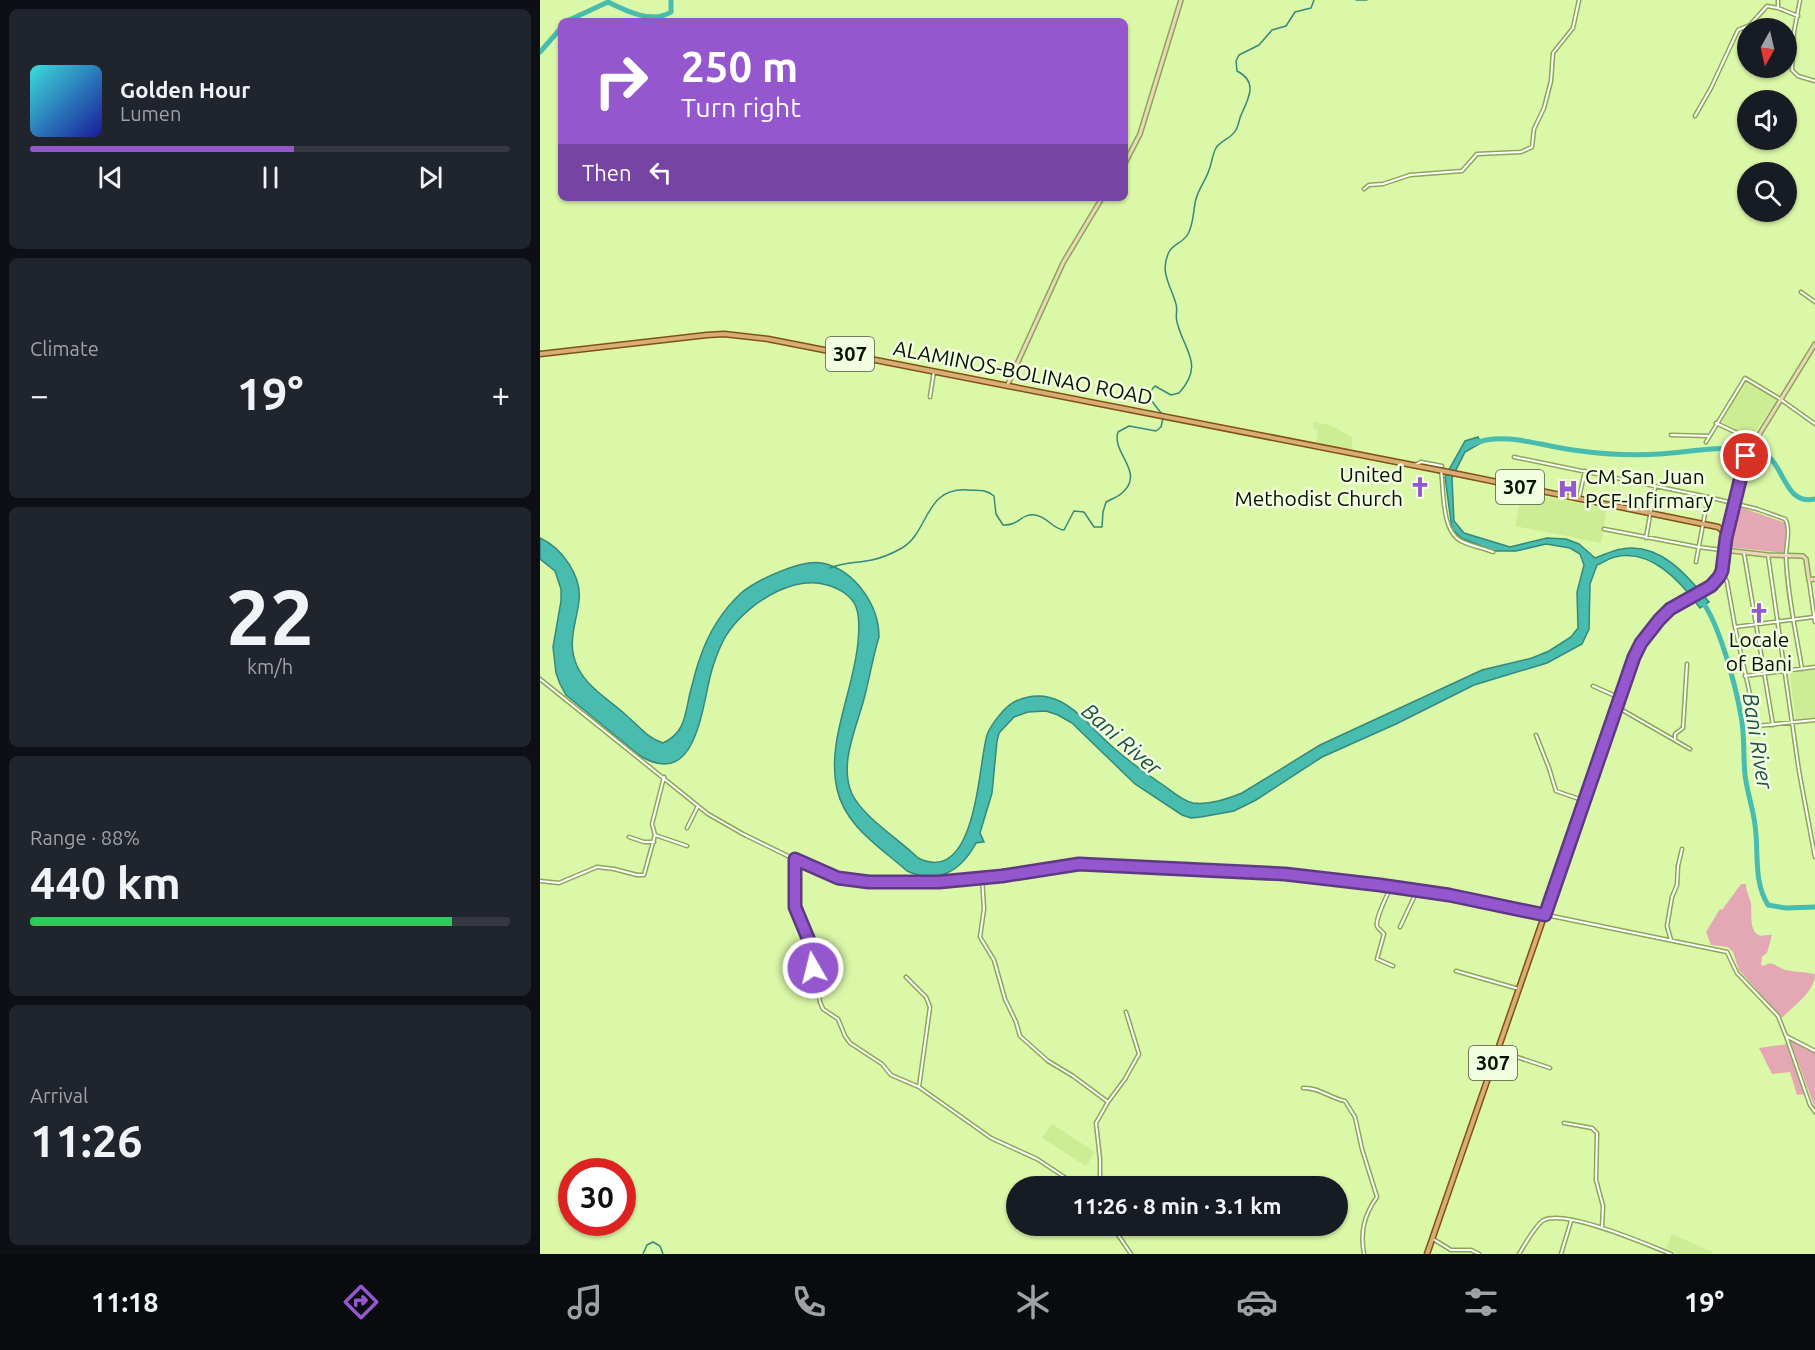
<!DOCTYPE html>
<meta charset="utf-8">
<style>
body{margin:0;font-family:Ubuntu,sans-serif;background:#20242c;color:#f1f3f6;height:100vh;display:flex;flex-direction:column;font-size:22px;white-space:nowrap}
*{box-sizing:border-box;margin:0}
p{font-size:20px;color:#9ea1a6}
.icon{flex:none;width:33px;height:33px;fill:none;stroke:currentColor;stroke-width:2;stroke-linecap:round;stroke-linejoin:round}
.map{position:relative;flex:1;overflow:hidden}
.side{display:flex;flex-direction:column;gap:9px;padding:9px;background:#0d0f14;width:540px}
.side>*{flex:none}
.top-card{position:absolute;left:18px;top:18px;width:570px;height:183px;border-radius:9px;box-shadow:0 2px 4px #0004;background:#9457ce;color:#fff;overflow:hidden}
.needle{width:39px;rotate:188deg}
.fabs{position:absolute;left:1197px;top:18px;display:grid;gap:12px}
.fabs a{display:grid;place-items:center;width:60px;height:60px;border-radius:50%;background:#171b24;box-shadow:0 2px 4px #0004;font-size:30px}
.speed{position:absolute;left:18px;top:1158px;display:flex;gap:12px;font-size:30px;font-weight:700;text-align:center}
.speed>*{display:grid;place-content:center;width:78px;height:78px;border-radius:50%;background:#171b24;box-shadow:0 2px 4px #0004;line-height:1}
.speed .limit{border:9px solid #d22;background:#fff;color:#111}
.pin{position:absolute;display:grid;place-items:center;width:51px;height:51px;color:#fff;margin:-26px;border:3px solid #fff;border-radius:50%;box-shadow:0 2px 6px #0007}
.me{position:absolute;width:66px;margin:-33px;rotate:352deg;stroke-linejoin:round;filter:drop-shadow(0 0 4px #0008)}
.turn{display:flex;align-items:center;gap:21px;height:126px;padding:0 24px;font-size:27px}
.turn .icon{width:78px;height:78px;stroke-width:2.5}
.turn b{display:block;font-size:42px;line-height:51px}
.then{display:flex;align-items:center;height:57px;padding:0 24px;background:#0003;gap:12px;font-size:22px}
.big{font-size:45px;font-weight:700;line-height:1.1}
.side .card{flex:1;display:flex;flex-direction:column;justify-content:center;gap:9px;min-width:0;padding:0 21px;border-radius:9px;background:#20242c}
.side .dial{align-items:center;gap:0}
.dial b{font-size:78px;line-height:1}
.song{display:flex;align-items:center;gap:18px}
.cover{width:72px;height:72px;border-radius:9px;background:linear-gradient(135deg,hsl(180 70% 55%),hsl(240 70% 35%))}
.played{height:6px;border-radius:3px;background:linear-gradient(90deg,#9457ce 55%,#363941 55%)}
.keys{display:flex;justify-content:space-around;direction:ltr}
.heat{display:flex;justify-content:space-between;align-items:center;font-size:33px;direction:ltr}
.charge{height:9px;border-radius:4px;background:linear-gradient(90deg,#34c759 88%,#363941 0)}
.trip{position:absolute;left:466px;top:1176px;width:342px;height:60px;border-radius:30px;background:#171b24;box-shadow:0 2px 4px #0004;font-weight:700;line-height:60px;text-align:center}
.tab-bar{display:flex;height:96px;justify-content:space-around;align-items:center;background:#090b0e;color:#9ea1a6}
.tab-bar .icon{width:42px;height:42px}
.tab-bar .selected{color:#9457ce}
.tab-bar b{font-size:27px;color:#f1f3f6}
main{display:flex;flex:1;min-height:0}
.map>svg:first-child{display:block}
</style>
<main>
<section class="side">
<div class="card">
<div class="song"><i class="cover"></i><div><b>Golden Hour</b><p>Lumen</p></div></div>
<div class="played"></div>
<div class="keys"><svg class="icon" aria-label="previous" viewBox="0 0 24 24"><path d="M18 5L8 12l10 7zM5 5v14"/></svg><svg class="icon" aria-label="pause" viewBox="0 0 24 24"><path d="M8 5v14M16 5v14"/></svg><svg class="icon" aria-label="next" viewBox="0 0 24 24"><path d="M6 5l10 7-10 7zM19 5v14"/></svg></div>
</div>
<div class="card"><p>Climate</p>
<div class="heat"><a>−</a><b class="big">19°</b><a>+</a></div>
</div>
<div class="card dial"><b>22</b><p>km/h</p></div>
<div class="card"><p>Range · 88%</p><b class="big">440 km</b><div class="charge"></div></div>
<div class="card"><p>Arrival</p><b class="big">11:26</b></div>
</section>
<div class="map">
<svg width="1275" height="1254" viewBox="0 0 1275 1254">
<rect width="100%" height="100%" fill="#dbf8a8"/>
<path fill="#cded94" d="M 1205,379 L 1237,399 L 1212,437 L 1180,421 Z
M 774,422 L 791,425 L 813,438 L 811,450 L 776,443 L 778,430 L 773,428 Z
M 982,492 L 1067,509 L 1061,543 L 975,526 Z
M 1275,669 L 1275,717 L 1256,719 L 1249,672 Z
M 512,1124 L 555,1152 L 546,1166 L 502,1138 Z
M 1132,1234 L 1173,1252 L 1172,1254 L 1139,1254 L 1126,1248 Z"/>
<path fill="#e4a8b5" d="M 1197,506 L 1246,523 L 1245,553 L 1188,547 Z
M 1201,884 L 1206,884 C 1206,891 1209,896 1211,903 C 1212,912 1209,929 1218,935 C 1223,937 1227,934 1232,935 L 1227,953 L 1222,957 L 1221,965 L 1223,966 C 1227,964 1228,963 1232,964 C 1237,965 1241,969 1246,970 C 1256,972 1265,972 1275,974 C 1275,992 1253,1006 1242,1018 L 1199,970 L 1193,952 L 1188,947 L 1171,945 L 1166,932 L 1180,909 L 1182,910 Z
M 1249,1038 L 1261,1042 L 1275,1050 L 1275,1108 Z
M 1248,1044 L 1266,1094 L 1257,1095 L 1250,1072 L 1232,1074 L 1219,1048 Z"/>
<path fill="#48bdaf" stroke="#35897a" stroke-width="1.5" d="M 938,437 L 941,443 L 925,452 L 912,478 L 914,521 L 924,533 L 970,547 L 1007,538 L 1026,539 L 1039,544 L 1055,558 C 1064,555 1073,550 1082,549 C 1120,542 1148,576 1169,602 L 1160,608 C 1141,582 1111,548 1075,557 C 1069,558 1063,563 1057,565 L 1050,584 L 1049,629 L 1042,644 L 1007,663 L 934,685 L 856,724 L 782,757 L 716,800 L 694,811 L 661,817 L 651,818 L 642,815 L 595,784 L 532,723 L 518,715 L 506,711 L 488,712 L 474,717 L 459,733 L 457,741 L 452,793 L 440,833 L 444,842 L 436,843 C 421,871 398,885 367,871 C 340,847 305,826 297,789 C 286,742 314,690 318,642 C 319,631 320,620 317,610 C 314,597 299,588 287,585 C 271,580 253,584 238,591 C 217,601 196,618 184,639 C 179,649 174,662 171,673 C 162,707 156,792 99,755 L 26,695 L 20,684 L 16,673 L 13,647 L 21,601 L 21,589 L 15,571 L 0,559 L 0,538 C 22,548 42,576 39,601 C 36,625 26,644 38,668 C 48,688 71,701 87,716 C 99,726 107,738 123,743 C 147,732 145,711 151,689 C 154,679 156,668 160,658 C 168,634 182,611 201,593 C 217,580 261,559 282,563 C 315,570 339,605 339,637 C 333,656 330,676 325,695 C 318,725 298,763 312,794 C 324,818 359,839 378,858 C 437,887 438,765 447,735 C 451,724 466,705 476,701 C 521,681 546,725 575,749 C 591,763 608,775 626,787 C 634,793 643,801 653,803 C 670,805 687,799 702,793 L 780,745 L 942,670 L 992,658 L 1009,651 L 1031,637 L 1038,628 L 1037,592 L 1044,565 L 1040,554 L 1030,548 L 1006,544 L 976,551 L 954,551 L 921,538 L 912,529 L 905,477 L 925,441 Z"/>
<g fill="none" stroke-linecap="round" stroke-linejoin="round">
<path stroke="#35897a" stroke-width="1.5" d="M 816,0 L 827,0
M 622,414 C 615,405 604,396 615,386 L 631,395 L 639,393 C 665,364 644,351 637,322 C 635,316 638,310 636,304 C 631,286 619,272 629,252 C 633,244 643,243 648,234 C 654,223 653,210 656,199 C 659,188 666,180 669,170 C 672,163 672,155 676,148 C 681,140 691,139 696,130 C 699,125 699,118 702,113 C 710,96 717,81 697,71 L 696,61 L 699,55 L 719,45 L 732,30 L 746,26 L 755,12 L 771,8 L 774,0
M 290,568 C 303,562 318,563 332,560 C 342,558 353,553 362,548 C 390,531 384,487 428,490 C 438,491 446,489 454,496 L 456,514 L 463,525 C 479,526 481,513 495,515 C 507,516 512,529 524,530 L 534,511 L 544,512 L 554,527 L 562,527 L 563,512 L 566,502 C 571,499 578,497 582,493 C 606,472 571,453 578,432 L 589,426 L 616,431 L 621,427 L 623,418
M 103,1254 L 107,1245 L 113,1242 L 120,1246 L 123,1254"/>
<path stroke="#48bdaf" stroke-width="5" d="M 27,21 L 68,2 C 86,11 112,24 131,12 L 131,0
M 0,52 L 21,28
M 933,444 C 963,431 1002,446 1033,450 C 1061,454 1092,456 1120,454 C 1148,452 1193,444 1220,452 C 1245,459 1242,506 1275,499
M 1161,600 C 1179,622 1196,687 1201,716 C 1205,735 1203,756 1205,775 C 1207,792 1213,808 1215,825 C 1219,852 1213,881 1228,905 L 1246,908 L 1275,907"/>
<g stroke="#8ca659" stroke-width="5">
<path id="street" d="M 1238,0 L 1238,8
M 1260,0 L 1254,32 L 1252,70 L 1258,76 L 1275,81
M 1155,116 L 1171,88 L 1198,30 L 1210,25 L 1227,6 L 1238,8 L 1258,16
M 824,189 L 829,185 L 843,184 L 870,175 L 922,171 L 937,154 L 981,152 L 992,147 L 994,129 L 1004,108 L 1011,81 L 1013,53 L 1033,28 L 1039,0
M 1261,292 L 1275,302
M 390,397 L 394,371
M 1176,423 L 1214,441
M 1131,435 L 1169,436
M 1166,442 L 1205,378 L 1240,399 L 1275,424
M 974,457 L 1168,497 L 1217,509 L 1245,519 C 1251,528 1246,545 1246,556 C 1247,593 1256,632 1262,669
M 875,465 L 881,462 L 902,466
M 901,470 C 904,489 901,531 921,541 C 931,546 943,548 953,552
M 1039,498 L 1045,471
M 1064,529 L 1158,547 L 1182,550
M 1106,538 L 1115,487
M 1204,553 L 1233,725
M 1228,555 L 1259,771 L 1275,857
M 1156,562 L 1168,497
M 1182,571 L 1187,582 L 1195,627 L 1217,726 L 1275,720
M 1269,580 L 1275,622
M 1195,627 L 1274,617
M 1205,676 L 1275,667
M 0,679 L 168,814 L 203,834 L 254,859 L 304,879 L 329,882 L 399,882 L 462,876 L 539,864 L 770,876 L 909,895 L 1187,952 L 1197,973 L 1238,1016 L 1246,1036 L 1270,1105 L 1275,1112
M 1053,686 L 1080,698
M 1077,707 L 1150,749
M 996,735 L 1009,768 L 1016,791 L 1045,801
M 1135,740 L 1135,734 L 1143,728 L 1147,664
M 124,777 L 112,824 L 115,835 L 147,846
M 147,828 L 158,806
M 89,837 L 104,842 L 114,842
M 254,860 L 255,907 L 270,943 L 280,1002 L 283,1009 L 298,1019 L 305,1036 L 310,1043 L 342,1064 L 351,1075 L 379,1087 L 451,1138 L 497,1159 L 538,1186
M 442,877 L 444,909 L 440,937 L 454,960 L 465,999 L 476,1022 L 480,1036 L 508,1061 L 533,1076 L 568,1102
M 0,881 L 19,883 L 57,867 L 74,869 L 97,875 L 104,875 L 115,835
M 851,887 C 848,893 835,920 837,926 C 838,929 842,931 844,934 L 837,959 L 853,966
M 860,927 L 877,891
M 1131,940 L 1127,926 L 1132,897 L 1137,885 L 1138,866 L 1142,849
M 916,971 L 979,989
M 366,977 L 386,997 L 390,1007 L 379,1087
M 1246,1036 L 1275,1051
M 959,1051 L 1010,1068
M 763,1088 C 778,1087 790,1098 805,1101 L 815,1117 L 822,1149 L 837,1197 C 824,1215 820,1232 824,1254
M 1024,1123 L 1052,1128 L 1057,1133 L 1056,1180 L 1063,1206 L 1062,1228
M 560,1186 L 560,1159 L 556,1123 L 568,1102 L 585,1079 L 599,1054 L 586,1012
M 572,1226 L 591,1254
M 893,1239 L 911,1250 L 931,1250 L 939,1254
M 979,1254 C 984,1246 996,1224 1004,1220 C 1026,1209 1108,1245 1131,1254
M 1021,1254 L 1031,1221"/>
</g>
<g stroke="#8ca659" stroke-width="6">
<path id="secondary" d="M 585,163 L 600,134 L 641,0
M 467,386 L 523,263 L 562,198
M 1186,536 L 1206,456 L 1275,344
M 1184,550 L 1228,555 L 1263,556 L 1266,559 L 1269,580 L 1275,579"/>
</g>
<g stroke="#805214" stroke-width="7">
<path id="primary" d="M 0,354 L 167,335 L 184,334 L 228,339 L 903,471 L 1178,527 C 1186,532 1186,538 1184,547 C 1183,555 1184,563 1182,570 C 1176,591 1136,603 1120,619 C 1109,630 1101,643 1094,657 L 887,1254"/>
</g>
<use href="#street" stroke="#fff" stroke-width="2"/>
<use href="#secondary" stroke="#ecd6bc" stroke-width="3"/>
<use href="#primary" stroke="#d9ad78" stroke-width="4"/>
</g>
<g fill="none" stroke-linecap="round" stroke-linejoin="round">
<g stroke="#603986" stroke-width="15">
<path id="route" d="M 273,968 L 270,943 L 255,907 L 255,859 L 298,878 L 329,882 L 399,882 L 462,876 L 539,864 L 745,874 L 840,885 L 909,895 L 1005,915 L 1094,657 L 1101,643 L 1119,620 L 1130,609 L 1171,586 L 1179,577 L 1182,571 L 1186,538 L 1206,456"/>
</g>
<use href="#route" stroke="#9457ce" stroke-width="10"/>
</g>
<defs>
<g id="church-bare" transform="scale(1.62)"><path d="M-1.2-6h2.4v3.5h3.3v2.4h-3.3V6h-2.4V-.1h-3.3v-2.4h3.3Z" fill="#9457ce" stroke="#f2fedf" stroke-width="2.5" paint-order="stroke"/></g>
<g id="hospital-bare" transform="scale(1.62)"><path d="M-5-5h3v3.5h4V-5h3V5h-3V1.5h-4V5h-3Z" fill="#9457ce" stroke="#f2fedf" stroke-width="2.5" paint-order="stroke"/></g>
</defs>
<g fill-rule="evenodd">
<use href="#church-bare" x="880" y="487"/>
<use href="#hospital-bare" x="1028" y="489"/>
<use href="#church-bare" x="1219" y="613"/>
</g>
<g text-anchor="middle" stroke-width="5" stroke-linejoin="round" paint-order="stroke">
<g fill="#f2fedf" stroke="#4e5743" stroke-width="1.5">
<rect x="286" y="337" width="48" height="34" rx="4.5"/>
<rect x="956" y="470" width="48" height="34" rx="4.5"/>
<rect x="929" y="1046" width="48" height="34" rx="4.5"/>
</g>
<g font-size="20" font-weight="bold" fill="#081000">
<text x="310" y="361">307</text>
<text x="980" y="494">307</text>
<text x="953" y="1070">307</text>
</g>
<g font-size="21" fill="#081000" stroke="#f2fedf">
<text transform="translate(483 373) rotate(11)" y="7">ALAMINOS-BOLINAO ROAD</text>
</g>
<g font-size="21" fill="#081000" stroke="#f2fedf" text-anchor="end">
<text x="863" y="482">United<tspan x="863" dy="24">Methodist Church</tspan></text>
<text x="1045" y="484" text-anchor="start">CM San Juan<tspan x="1045" dy="24">PCF-Infirmary</tspan></text>
<text x="1219" y="647" text-anchor="middle">Locale<tspan x="1219" dy="24">of Bani</tspan></text>
</g>
<g font-size="22" font-style="italic" fill="#1e504a" stroke="#f2fedf">
<text transform="translate(582 739) rotate(41)" y="8">Bani River</text>
<text transform="translate(1218 741) rotate(81)" y="8">Bani River</text>
</g>
</g>
</svg>
<div class="fabs">
<a><svg class="needle" viewBox="-14 -14 28 28"><path d="M0-13l5 13h-10z" fill="#e53935"/><path d="M0 13l5-13h-10z" fill="#9ea1a6"/></svg></a>
<a><svg class="icon" aria-label="sound" viewBox="0 0 24 24"><path d="M4 9h4l5-4v14l-5-4H4zM17 9q2 3 0 6"/></svg></a>
<a><svg class="icon" aria-label="search" viewBox="0 0 24 24"><circle cx="10" cy="10" r="6"/><path d="M15 15l6 6"/></svg></a>
</div>
<div class="speed"><div class="limit">30</div></div>
<div class="pin" style="left:1206px;top:456px;background:#d93025"><svg class="icon" aria-label="arrive" viewBox="0 0 24 24"><path d="M6 21V4h12l-3 4 3 4H6"/></svg></div>
<svg class="me" style="left:273px;top:968px" viewBox="-20 -20 40 40"><circle r="17" fill="#9457ce" stroke="#fff" stroke-width="3"/><path d="M0-11L8 9 0 5-8 9z" fill="#fff"/></svg>
<div class="trip">11:26 · 8 min · 3.1 km</div>
<div class="top-card">
<div class="turn"><svg class="icon" aria-label="right" viewBox="0 0 24 24"><path d="M7 20v-9h11M14 6l5 5-5 5"/></svg><div><b>250 m</b>Turn right</div></div>
<div class="then">Then<svg class="icon" aria-label="left" viewBox="0 0 24 24"><path d="M17 20v-9H6M10 6l-5 5 5 5"/></svg></div>
</div>
</div>
</main>
<nav class="tab-bar">
<b>11:18</b>
<svg class="icon selected" aria-label="directions" viewBox="0 0 24 24"><path d="M12 3l9 9-9 9-9-9zM9 14v-3h6M13 9l2 2-2 2"/></svg>
<svg class="icon" aria-label="music" viewBox="0 0 24 24"><path d="M9 18V5l10-2v13"/><circle cx="6" cy="18" r="3"/><circle cx="16" cy="16" r="3"/></svg>
<svg class="icon" aria-label="phone" viewBox="0 0 24 24"><path d="M5 4h4l2 5-3 2q2 4 5 5l2-3 5 2v4C11 20 4 13 5 4z"/></svg>
<svg class="icon" aria-label="climate" viewBox="0 0 24 24"><path d="M12 3v18M4 7l16 10M4 17L20 7"/></svg>
<svg class="icon" aria-label="car" viewBox="0 0 24 24"><path d="M5 17H2v-5l4-1 3-4h7l3 4 3 1v5h-3M9 17h6M6 11h13"/><circle cx="7" cy="17" r="2"/><circle cx="17" cy="17" r="2"/></svg>
<svg class="icon" aria-label="filters" viewBox="0 0 24 24"><path d="M4 7h16M4 17h16"/><circle cx="9" cy="7" r="2"/><circle cx="15" cy="17" r="2"/></svg>
<b>19°</b>
</nav>
